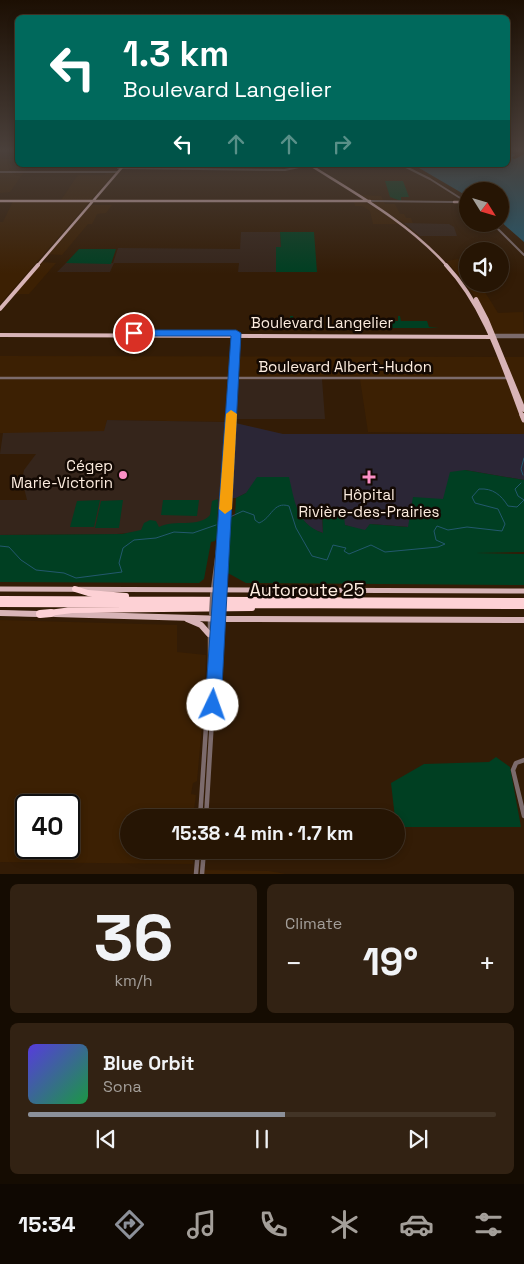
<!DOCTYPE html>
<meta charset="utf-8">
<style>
body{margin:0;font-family:"Space Grotesk",sans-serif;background:#322213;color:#f1f3f6;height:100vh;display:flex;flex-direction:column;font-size:19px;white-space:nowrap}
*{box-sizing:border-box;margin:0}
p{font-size:16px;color:#a49f9a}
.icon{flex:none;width:28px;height:28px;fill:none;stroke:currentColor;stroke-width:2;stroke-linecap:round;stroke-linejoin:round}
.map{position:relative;height:874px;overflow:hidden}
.details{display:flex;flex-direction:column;gap:10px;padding:10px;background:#150c02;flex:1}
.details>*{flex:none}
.hud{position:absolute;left:15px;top:15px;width:495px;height:152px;border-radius:8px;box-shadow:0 2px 8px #0003,0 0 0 1px #423426;background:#00695c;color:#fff;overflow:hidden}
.needle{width:32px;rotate:127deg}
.buttons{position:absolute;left:459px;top:182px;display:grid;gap:10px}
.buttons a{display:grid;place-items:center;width:50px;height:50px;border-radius:50%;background:#261504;box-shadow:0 2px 8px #0003,0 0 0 1px #423426;font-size:25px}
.speed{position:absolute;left:15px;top:794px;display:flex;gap:10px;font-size:25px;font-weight:700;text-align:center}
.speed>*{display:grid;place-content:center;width:65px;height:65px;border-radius:50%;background:#261504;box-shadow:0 2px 8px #0003,0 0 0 1px #423426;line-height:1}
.speed .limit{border:2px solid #111;border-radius:8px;background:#fff;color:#111}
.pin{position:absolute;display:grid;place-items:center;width:42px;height:42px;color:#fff;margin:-21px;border:2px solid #fff;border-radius:50%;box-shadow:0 1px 5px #0007}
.me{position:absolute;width:55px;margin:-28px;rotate:3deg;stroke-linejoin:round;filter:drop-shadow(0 0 4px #0008)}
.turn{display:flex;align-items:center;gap:18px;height:105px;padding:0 25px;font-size:22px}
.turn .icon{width:65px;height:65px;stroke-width:2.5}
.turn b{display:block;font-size:35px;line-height:42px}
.lanes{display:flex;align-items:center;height:48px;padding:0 25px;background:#0003;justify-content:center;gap:25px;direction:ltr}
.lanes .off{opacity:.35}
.big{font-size:38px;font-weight:700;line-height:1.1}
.details .widget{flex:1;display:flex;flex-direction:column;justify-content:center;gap:8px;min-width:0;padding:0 18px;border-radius:8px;background:#322213}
.details .dial{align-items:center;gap:0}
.dial b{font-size:65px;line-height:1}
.song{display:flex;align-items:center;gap:15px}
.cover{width:60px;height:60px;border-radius:8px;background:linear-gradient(135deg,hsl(250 70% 55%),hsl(140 70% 35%))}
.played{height:5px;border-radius:2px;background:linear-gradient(90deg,#8c9099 55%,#423426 55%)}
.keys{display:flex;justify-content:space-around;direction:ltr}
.heat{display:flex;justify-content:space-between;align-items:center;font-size:28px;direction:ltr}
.details .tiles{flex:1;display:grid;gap:10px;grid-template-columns:1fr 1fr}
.widget:last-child{grid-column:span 2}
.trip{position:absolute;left:120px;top:809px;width:285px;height:50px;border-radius:25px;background:#261504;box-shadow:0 2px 8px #0003,0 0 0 1px #423426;font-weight:700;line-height:50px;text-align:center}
.tab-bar{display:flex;height:80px;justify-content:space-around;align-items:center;background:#0f0802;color:#a49f9a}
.tab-bar .icon{width:35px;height:35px}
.tab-bar .on{color:#8c9099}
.tab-bar b{font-size:22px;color:#f1f3f6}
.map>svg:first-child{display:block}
</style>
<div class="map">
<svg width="524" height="874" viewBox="0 0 524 874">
<rect width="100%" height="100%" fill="#331c06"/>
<path fill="#3c2003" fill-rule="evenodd" d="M 0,152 L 2,159 L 15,159 L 9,162 L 11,167 L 8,171 L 24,172 L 10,192 L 0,193 Z
M 107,172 L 115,172 L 91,200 L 61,200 L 78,175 L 105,175 Z
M 360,195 L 381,196 L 385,204 L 395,204 L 400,214 L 404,214 L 406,218 L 411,218 L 413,224 L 404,223 Z
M 13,201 L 90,201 L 0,304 L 0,222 L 3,222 Z
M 354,202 L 367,203 L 402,224 L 373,224 L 370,211 L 362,206 L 355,206 Z
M 90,205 L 112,205 L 106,213 L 97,214 L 92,224 L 88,224 L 62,255 L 47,254 Z
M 458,259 L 467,269 L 468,284 L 480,284 L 498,313 L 523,312 L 524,335 L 493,335 L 473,294 L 447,261 Z
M 41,262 L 56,263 L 29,294 L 13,294 Z
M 0,356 L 524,357 L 524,434 L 368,432 L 360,379 L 230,378 L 227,422 L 107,420 L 105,431 L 98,433 L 0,433 Z
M 0,620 L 177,625 L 177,652 L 206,655 L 205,685 L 201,687 L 200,692 L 204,694 L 202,715 L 197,717 L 197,723 L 202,725 L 197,781 L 193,783 L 191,794 L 196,795 L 193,817 L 129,818 L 129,850 L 193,850 L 193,864 L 0,862 ZM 26,805 L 69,805 L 69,848 L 26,848 Z
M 203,870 L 269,871 L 286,874 L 203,874 Z"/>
<path fill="#35251b" d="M 404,223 L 449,224 L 454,227 L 457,236 L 420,236 Z
M 241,232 L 280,232 L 281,247 L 276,247 L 276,272 L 238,272 L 239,263 L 114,263 L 110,272 L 57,272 L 66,263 L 113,263 L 118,248 L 240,249 Z
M 322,379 L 325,419 L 233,419 L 236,380 Z
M 107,420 L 227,422 L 219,525 L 117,534 L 0,535 L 0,500 L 27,500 L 22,480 L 24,470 L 36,454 L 0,454 L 3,433 L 104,431 Z"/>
<path fill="#2b2636" d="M 231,422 L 283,434 L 524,434 L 524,480 L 465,470 L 443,499 L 409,527 L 370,524 L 365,531 L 345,525 L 322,507 L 323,533 L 312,529 L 298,515 L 246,493 L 236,498 L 226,498 Z"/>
<path fill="#003f22" d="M 385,181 L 403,181 L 409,197 L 401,197 L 401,201 L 390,197 Z
M 280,232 L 314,232 L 317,272 L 276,272 L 276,247 L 281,247 Z
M 79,249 L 116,249 L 111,264 L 66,263 Z
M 290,316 L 293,316 L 294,322 L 313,321 L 314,325 L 322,327 L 261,327 L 261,325 L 275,325 L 275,322 L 291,322 Z
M 398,316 L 400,316 L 401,321 L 427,321 L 429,327 L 439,328 L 365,328 L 378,325 L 376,321 L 398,321 Z
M 465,470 L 524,480 L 524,552 L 475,553 L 524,554 L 524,585 L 246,583 L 226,572 L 229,518 L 235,516 L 236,498 L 246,493 L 257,477 L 289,477 C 295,502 296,524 323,533 L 322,507 L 343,508 L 345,525 L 365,530 L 370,524 L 408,527 L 413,497 L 443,499 L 450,472 Z
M 218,499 L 217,536 L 215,541 L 211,542 L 204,579 L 199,583 L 0,582 L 0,535 L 122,534 L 141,530 L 144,523 L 150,520 L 156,521 L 159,527 C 174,519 199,528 210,515 L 212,501 Z
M 100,500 L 94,527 L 70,527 L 77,501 Z
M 123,500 L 119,528 L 95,528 L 101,501 Z
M 163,500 L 199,500 L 197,516 L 161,515 Z
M 496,757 L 510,767 L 521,827 L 396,827 L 391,783 L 424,764 L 489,762 Z"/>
<path fill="#23596e" d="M 508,151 L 515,155 L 512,158 L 515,159 L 524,154 L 524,242 L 500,221 L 500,191 L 468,191 L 467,196 L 414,165 L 508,165 Z"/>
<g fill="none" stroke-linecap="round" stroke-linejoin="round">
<path stroke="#23596e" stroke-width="1" d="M 523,475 L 521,469 L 524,458
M 230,517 L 243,511 L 254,515 L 255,520 L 259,523 C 272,518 273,501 289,506 L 296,528 L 312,556 L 327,560 L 333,545 L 346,548 L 344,551 L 349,554 L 371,545 L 385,552 L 438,547 L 445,544 L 436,540 L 434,531 L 437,526 L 448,530 L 467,527 L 502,531 L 505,524 L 498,509 L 475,503 L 472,497 L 479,489 C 493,488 501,495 508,506 L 517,507 L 524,500 L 518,496 L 515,489 L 521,483
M 0,546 L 9,547 L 21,560 L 36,570 L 64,573 L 76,578 L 122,572 L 119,563 L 123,548 L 134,540 L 156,538 L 174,532 L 193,533 L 216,525"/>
<path stroke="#7c6b6c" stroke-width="2" d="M 402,165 L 430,179 L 468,203
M 118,168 L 285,170 L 308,165
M 0,172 L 118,172
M 370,201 L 454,202
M 493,224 L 524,255"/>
<path stroke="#7c6b6c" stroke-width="2.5" d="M 493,335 L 524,335
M 494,337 L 524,337
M 0,378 L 510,378
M 227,416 L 233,333
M 231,416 L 236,333"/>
<path stroke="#7c6b6c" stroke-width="4" d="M 212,595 L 219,542 L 228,415
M 220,595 L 231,415"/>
<path stroke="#7c6b6c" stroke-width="4.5" d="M 524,760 L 516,763 L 513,770 L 524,816
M 200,818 L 210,666 L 210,620
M 206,818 L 218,620
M 196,874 L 198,850
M 202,874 L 204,850"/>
<path stroke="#d8b4b7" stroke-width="2.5" d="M 310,165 C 358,195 409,223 447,266
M 0,201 L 370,201
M 454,202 L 465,202
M 37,266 L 124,165"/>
<path stroke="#d8b4b7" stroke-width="4" d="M 446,265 C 485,307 502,363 522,416
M 476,299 L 487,320 L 524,410
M 0,309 L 38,265
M 0,335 L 494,337"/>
<path stroke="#d8b4b7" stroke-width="5" d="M 522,415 L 524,420
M 0,589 L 524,591
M 0,613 L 37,614"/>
<path stroke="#d8b4b7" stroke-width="6" d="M 0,613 L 40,614
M 55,614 L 228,619 L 524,620
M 187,619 L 201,625 L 209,634"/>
<path stroke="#fdd1d5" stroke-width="6" d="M 75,589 L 88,593 L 126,596
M 0,599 L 524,601
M 0,604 L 524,606
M 41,614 L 72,610 L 252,608"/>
<path stroke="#fdd1d5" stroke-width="8" d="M 40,614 L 51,613"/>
<path stroke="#7c6b6c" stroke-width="4" d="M 211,614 L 212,595
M 219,614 L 220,595"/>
</g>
<linearGradient id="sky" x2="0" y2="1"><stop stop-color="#1c0f03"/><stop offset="0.55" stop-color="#4a403b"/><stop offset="1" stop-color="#4a403b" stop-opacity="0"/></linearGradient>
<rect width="524" height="274" fill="url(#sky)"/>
<path fill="#1a73e8" stroke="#114b97" d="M 236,330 L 241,333 L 221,705 L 219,711 L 213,713 L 208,711 L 205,705 L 231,336 L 134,336 L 129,333 L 134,330 Z"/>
<path fill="#f59e0b" d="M 231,410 L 237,414 L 232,509 L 225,514 L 219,509 L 226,414 Z"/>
<g fill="#fb8fc5" stroke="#130903" stroke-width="2">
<circle cx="123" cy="475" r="5"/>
<path d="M366.5 469.5h5v5h5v5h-5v5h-5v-5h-5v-5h5z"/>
</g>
<g text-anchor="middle" stroke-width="5" stroke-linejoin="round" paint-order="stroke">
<g font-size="15" fill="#fdede0" stroke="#130903">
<text x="322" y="328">Boulevard Langelier</text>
<text x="345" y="372">Boulevard Albert-Hudon</text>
</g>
<g font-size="15" fill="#fdede0" stroke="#130903" text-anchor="end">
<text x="113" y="471">Cégep<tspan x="113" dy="17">Marie-Victorin</tspan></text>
<text x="369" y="500" text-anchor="middle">Hôpital<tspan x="369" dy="17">Rivière-des-Prairies</tspan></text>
</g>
<g font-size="18" fill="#fdede0" stroke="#130903">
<text x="307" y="596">Autoroute 25</text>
</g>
</g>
</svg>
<div class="buttons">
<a><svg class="needle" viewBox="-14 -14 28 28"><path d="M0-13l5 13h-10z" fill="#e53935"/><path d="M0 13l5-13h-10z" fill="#a49f9a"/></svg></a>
<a><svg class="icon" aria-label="sound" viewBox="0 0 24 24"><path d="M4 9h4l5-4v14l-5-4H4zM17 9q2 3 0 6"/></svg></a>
</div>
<div class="speed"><div class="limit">40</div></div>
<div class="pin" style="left:134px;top:333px;background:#d93025"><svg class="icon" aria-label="arrive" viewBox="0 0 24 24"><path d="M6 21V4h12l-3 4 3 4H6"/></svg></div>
<svg class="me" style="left:213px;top:705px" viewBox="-20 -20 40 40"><circle r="19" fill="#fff"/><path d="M0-13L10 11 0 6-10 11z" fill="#1a73e8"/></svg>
<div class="trip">15:38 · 4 min · 1.7 km</div>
<div class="hud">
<div class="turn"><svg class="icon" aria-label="left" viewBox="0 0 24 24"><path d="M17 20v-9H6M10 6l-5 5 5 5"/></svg><div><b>1.3 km</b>Boulevard Langelier</div></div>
<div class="lanes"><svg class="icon" aria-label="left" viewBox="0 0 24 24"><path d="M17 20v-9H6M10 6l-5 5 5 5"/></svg><svg class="icon off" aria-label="ahead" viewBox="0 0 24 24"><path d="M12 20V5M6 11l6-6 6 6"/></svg><svg class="icon off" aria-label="ahead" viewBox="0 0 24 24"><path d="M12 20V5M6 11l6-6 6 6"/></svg><svg class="icon off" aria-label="right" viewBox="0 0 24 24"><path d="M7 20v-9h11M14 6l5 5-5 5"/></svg></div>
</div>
</div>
<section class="details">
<div class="tiles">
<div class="widget dial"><b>36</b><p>km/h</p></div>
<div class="widget"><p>Climate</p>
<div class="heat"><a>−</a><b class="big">19°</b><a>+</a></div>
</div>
<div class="widget">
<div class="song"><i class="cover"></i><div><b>Blue Orbit</b><p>Sona</p></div></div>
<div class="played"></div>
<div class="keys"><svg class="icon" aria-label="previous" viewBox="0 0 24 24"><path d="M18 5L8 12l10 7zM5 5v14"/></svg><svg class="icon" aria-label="pause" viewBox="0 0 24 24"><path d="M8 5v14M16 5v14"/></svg><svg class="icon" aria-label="next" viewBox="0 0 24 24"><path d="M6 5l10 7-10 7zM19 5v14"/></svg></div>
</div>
</div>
</section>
<nav class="tab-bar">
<b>15:34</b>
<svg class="icon on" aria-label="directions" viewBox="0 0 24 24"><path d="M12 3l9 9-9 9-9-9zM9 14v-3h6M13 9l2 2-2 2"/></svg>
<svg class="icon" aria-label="music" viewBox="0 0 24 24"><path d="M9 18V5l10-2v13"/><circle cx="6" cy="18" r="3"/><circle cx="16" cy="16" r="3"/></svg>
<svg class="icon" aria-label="phone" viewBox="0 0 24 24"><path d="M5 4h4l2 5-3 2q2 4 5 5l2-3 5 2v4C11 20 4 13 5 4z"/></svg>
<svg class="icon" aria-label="climate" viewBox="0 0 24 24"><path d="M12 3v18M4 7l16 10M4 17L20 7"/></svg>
<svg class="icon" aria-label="car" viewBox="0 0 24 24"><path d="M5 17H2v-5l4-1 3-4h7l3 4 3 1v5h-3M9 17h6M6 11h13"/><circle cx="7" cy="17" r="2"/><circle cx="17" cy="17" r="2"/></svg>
<svg class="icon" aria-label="filters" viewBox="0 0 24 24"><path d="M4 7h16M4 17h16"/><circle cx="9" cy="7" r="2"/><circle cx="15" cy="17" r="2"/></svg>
</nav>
